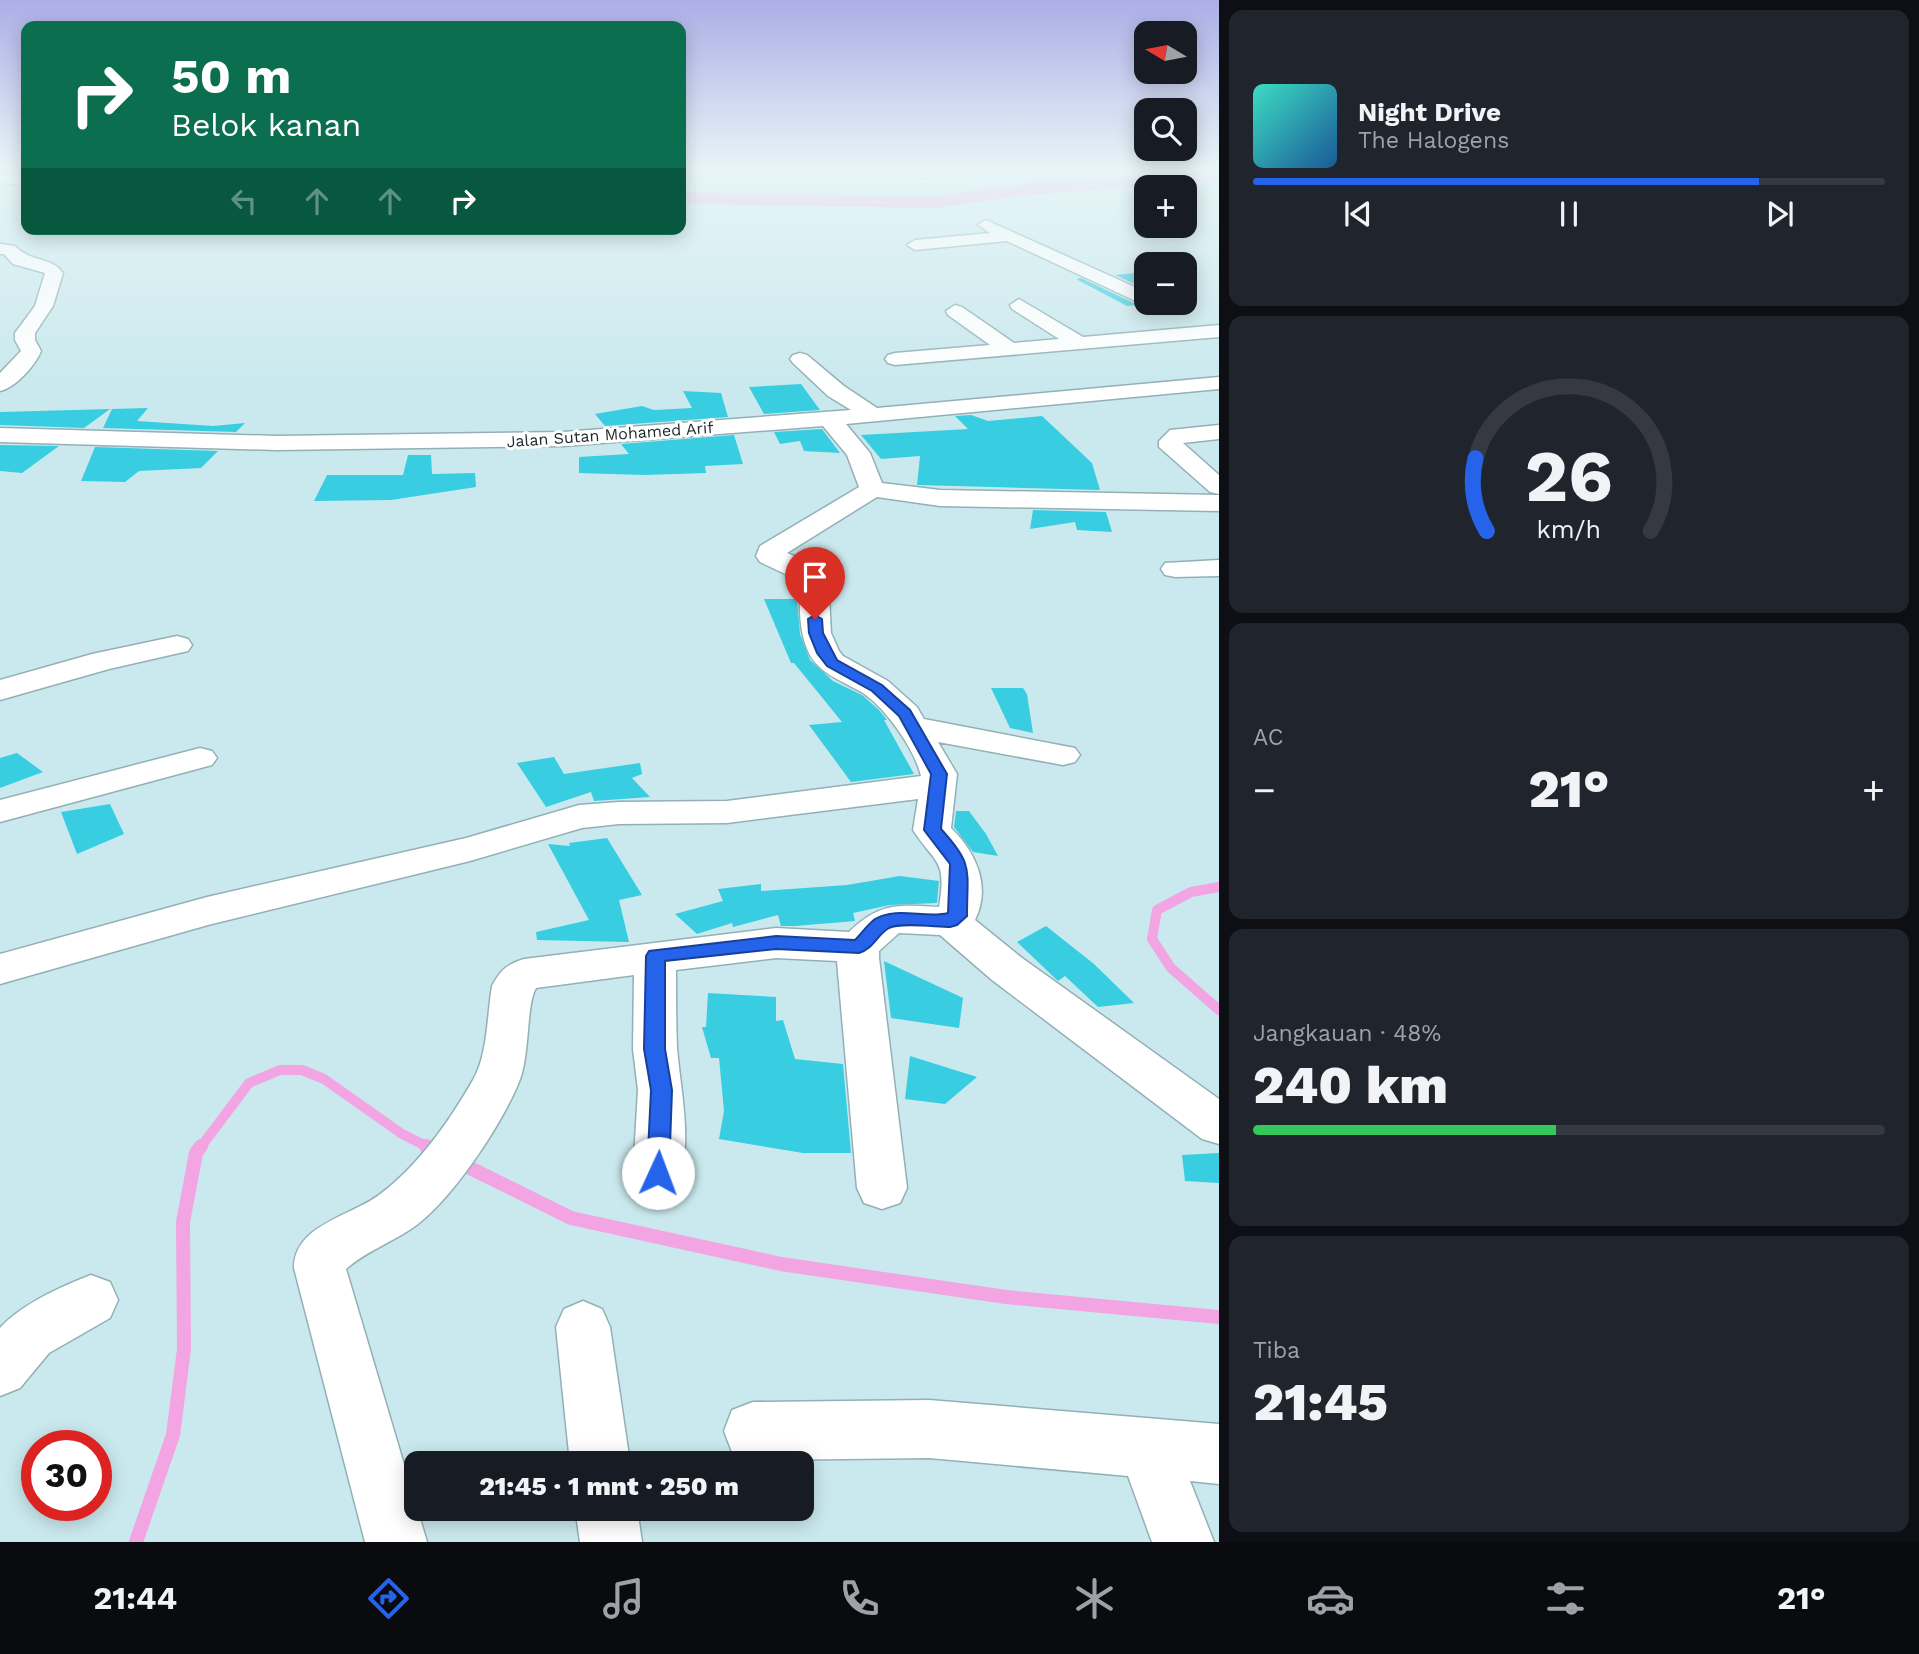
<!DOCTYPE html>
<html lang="id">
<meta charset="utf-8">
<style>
body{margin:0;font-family:"Work Sans",sans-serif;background:#20242c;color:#f1f3f6;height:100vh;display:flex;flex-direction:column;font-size:26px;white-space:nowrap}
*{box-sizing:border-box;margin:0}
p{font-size:23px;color:#9ea1a6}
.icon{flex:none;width:38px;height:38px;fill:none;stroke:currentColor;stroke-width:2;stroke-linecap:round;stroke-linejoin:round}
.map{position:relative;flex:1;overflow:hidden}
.side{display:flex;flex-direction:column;gap:10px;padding:10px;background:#0d0f14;width:700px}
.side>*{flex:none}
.banner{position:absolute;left:21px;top:21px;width:665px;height:214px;border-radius:14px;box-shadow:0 4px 18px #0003;background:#0b6e4f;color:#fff;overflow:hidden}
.needle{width:46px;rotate:280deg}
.fabs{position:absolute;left:1134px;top:21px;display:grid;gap:14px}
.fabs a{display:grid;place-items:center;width:63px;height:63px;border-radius:14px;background:#171b24;box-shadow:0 4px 18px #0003;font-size:35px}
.speed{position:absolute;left:21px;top:1430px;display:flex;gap:14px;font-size:35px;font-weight:700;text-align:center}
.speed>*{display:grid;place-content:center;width:91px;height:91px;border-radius:50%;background:#171b24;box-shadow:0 4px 18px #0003;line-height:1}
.speed .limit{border:10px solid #d22;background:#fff;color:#111}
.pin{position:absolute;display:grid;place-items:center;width:60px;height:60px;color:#fff;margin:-72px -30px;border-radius:50% 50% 50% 0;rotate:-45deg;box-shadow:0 0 7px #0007}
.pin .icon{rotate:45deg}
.me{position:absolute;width:77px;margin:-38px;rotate:2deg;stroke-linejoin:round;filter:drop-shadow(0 0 5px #0008)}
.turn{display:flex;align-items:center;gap:24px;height:147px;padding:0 35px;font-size:32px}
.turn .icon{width:91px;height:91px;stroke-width:2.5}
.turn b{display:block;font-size:49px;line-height:60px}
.lanes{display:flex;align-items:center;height:66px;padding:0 35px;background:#0003;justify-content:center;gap:35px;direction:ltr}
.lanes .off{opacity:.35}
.big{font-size:52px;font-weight:800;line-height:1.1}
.side .card{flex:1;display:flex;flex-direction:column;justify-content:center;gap:10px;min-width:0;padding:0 24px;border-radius:14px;background:#20242c}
.side .dial{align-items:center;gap:0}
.dial svg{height:182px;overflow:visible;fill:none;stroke:#363941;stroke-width:7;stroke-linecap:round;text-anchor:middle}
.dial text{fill:#f1f3f6;stroke:none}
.song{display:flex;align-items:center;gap:21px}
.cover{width:84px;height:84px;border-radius:10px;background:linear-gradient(135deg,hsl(170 70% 55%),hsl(210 70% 35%))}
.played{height:7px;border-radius:4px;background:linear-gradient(90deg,#2563eb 80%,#363941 80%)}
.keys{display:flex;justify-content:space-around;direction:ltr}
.heat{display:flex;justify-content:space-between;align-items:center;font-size:38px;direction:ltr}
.charge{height:10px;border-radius:5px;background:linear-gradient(90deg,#34c759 48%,#363941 0)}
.trip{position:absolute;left:404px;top:1451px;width:410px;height:70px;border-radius:14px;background:#171b24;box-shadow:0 4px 18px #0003;font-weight:800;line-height:70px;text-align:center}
.menu{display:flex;height:112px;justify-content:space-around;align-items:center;background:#090b0e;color:#9ea1a6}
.menu .icon{width:49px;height:49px}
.menu .current{color:#2563eb}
.menu b{font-size:32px;color:#f1f3f6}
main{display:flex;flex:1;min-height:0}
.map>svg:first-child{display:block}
</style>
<main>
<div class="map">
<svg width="1219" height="1542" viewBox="0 0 1219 1542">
<rect width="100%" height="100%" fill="#cae9ee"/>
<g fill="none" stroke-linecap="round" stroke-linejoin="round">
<path stroke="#f2a4e3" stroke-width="10" d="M 1219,887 L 1191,892 L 1157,910 L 1152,939 L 1171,968 L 1219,1010
M 200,1148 L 249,1083 L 280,1070 L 302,1070 L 324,1079 L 402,1134 L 430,1148"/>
<path stroke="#f2a4e3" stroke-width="14" d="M 426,1146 L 436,1151
M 458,1162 L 571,1218 L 781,1264 L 1006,1297 L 1219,1317
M 136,1542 L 173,1435 L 184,1349 L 183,1222 L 196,1153 L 201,1146"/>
<path fill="#f2a4e3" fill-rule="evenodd" d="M 1219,169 L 1219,181 L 1027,195 L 935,208 L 681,204 L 681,192 L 935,196 L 1027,183 Z"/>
</g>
<path fill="#38cde0" d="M 1146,272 L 1146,289 L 1115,275 Z
M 1081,278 L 1138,305 L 1127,306 L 1076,279 Z
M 801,384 L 820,410 L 764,414 L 749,387 Z
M 683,391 L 721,393 L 728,417 L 605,426 L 595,414 L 642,406 L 654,410 L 692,408 Z
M 148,408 L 137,421 L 213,426 L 245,423 L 236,432 L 103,428 L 112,409 Z
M 110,409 L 84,428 L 0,425 L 0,412 Z
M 971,415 L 988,421 L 1042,416 L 1092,463 L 1100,490 L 917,485 L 920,456 L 881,459 L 861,435 L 968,429 L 955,416 Z
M 822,429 L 840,453 L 804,451 L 800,441 L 780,444 L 774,432 Z
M 734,435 L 743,464 L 705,466 L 706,473 L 644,475 L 579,473 L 579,457 L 629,454 L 621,444 Z
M 0,445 L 59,446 L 22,473 L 0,471 Z
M 95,447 L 218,451 L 201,468 L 139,471 L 125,482 L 81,481 Z
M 408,455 L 431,455 L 432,474 L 475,473 L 476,487 L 391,500 L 314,501 L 327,475 L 403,475 Z
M 1033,510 L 1106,512 L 1112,532 L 1077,530 L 1075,522 L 1030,529 Z
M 764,599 L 797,599 L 800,634 L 810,660 L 833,681 L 862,695 L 879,710 L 887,720 L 884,720 L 914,774 L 851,782 L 809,725 L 842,722 L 794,663 L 791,663 Z
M 991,688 L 1023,688 L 1027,694 L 1033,733 L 1010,728 Z
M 17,753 L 43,772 L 0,788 L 0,758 Z
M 554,757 L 564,774 L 640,763 L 642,774 L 632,778 L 650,797 L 594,801 L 591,792 L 546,807 L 517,763 Z
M 110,804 L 124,834 L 77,854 L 61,812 Z
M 956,811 L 969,811 L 986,834 L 998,856 L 973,852 L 954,827 Z
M 607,838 L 642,895 L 619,900 L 629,942 L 537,940 L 536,932 L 589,920 L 548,844 L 570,846 L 569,843 Z
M 900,876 L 939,881 L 937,903 L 890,905 L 853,913 L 855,921 L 795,926 L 781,926 L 778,915 L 733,927 L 732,923 L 697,934 L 675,914 L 723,901 L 718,889 L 761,884 L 761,891 L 847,885 Z
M 1046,926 L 1094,964 L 1134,1003 L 1098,1007 L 1065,976 L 1058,981 L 1017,942 Z
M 884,961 L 963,998 L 959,1028 L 891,1018 Z
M 708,993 L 776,997 L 776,1021 L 783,1020 L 795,1059 L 843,1064 L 851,1153 L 803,1153 L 719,1139 L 724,1111 L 719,1058 L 711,1058 L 702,1027 L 706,1027 Z
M 910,1056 L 977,1077 L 945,1104 L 905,1099 Z
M 1219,1153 L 1219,1183 L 1185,1181 L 1182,1155 Z"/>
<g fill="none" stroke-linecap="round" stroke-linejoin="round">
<g stroke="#92b0b5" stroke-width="3">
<path id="minor" d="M 947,167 L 979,167 L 972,171 L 917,179 L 910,175 L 917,171 Z
M 1024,167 L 1045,167 L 1056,172 L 1049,176 Z
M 0,175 L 26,177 L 26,185 L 0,183 Z
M 986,220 L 1146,292 L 1146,303 L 1153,303 L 1140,303 L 1007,241 L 915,250 L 907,245 L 915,240 L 990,233 L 978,225 Z
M 0,244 L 15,246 C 31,263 51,256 63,273 L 53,306 L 35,333 L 35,340 L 41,351 C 35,366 15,388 0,391 L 0,373 L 21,351 L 15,340 L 15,333 L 35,306 L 45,273 L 13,264 L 4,254 L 0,254 Z
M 1019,299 L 1083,337 L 1219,325 L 1219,337 L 895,365 L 888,363 L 885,359 L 888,355 L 895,353 L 990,345 L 948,315 L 946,311 L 955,305 L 962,307 L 1014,343 L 1059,339 L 1012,309 L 1010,305 Z
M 800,353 L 807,355 L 844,386 L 877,408 L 1219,377 L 1219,389 L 846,424 L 870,453 L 882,483 L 940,490 L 1219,495 L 1219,511 L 940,506 L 877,497 L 787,553 L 813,564 L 828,578 L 831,633 L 839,651 L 843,656 L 888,681 L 917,707 L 924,719 L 1075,748 L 1080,755 L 1075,762 L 1063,765 L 938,742 L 957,774 L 951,828 C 975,851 992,886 975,920 L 1022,958 L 1219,1099 L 1219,1144 L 1202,1139 L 992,980 L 940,935 L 899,933 L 879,951 L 879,958 L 907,1188 L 900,1203 L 882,1209 L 864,1203 L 857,1188 L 837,961 L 776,958 L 676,970 C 676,996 676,1022 677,1047 C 680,1090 695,1148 675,1188 L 658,1194 L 641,1188 L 633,1173 L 638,1090 L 633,1049 L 634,975 L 536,988 C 526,1005 530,1056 519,1082 C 501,1126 450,1203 411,1229 C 390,1243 365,1252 346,1269 L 427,1542 L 365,1542 L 294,1268 C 294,1225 351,1216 379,1195 C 418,1166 449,1122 473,1080 C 488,1054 487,1015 492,986 C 500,971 507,964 524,959 L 776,928 L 849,932 C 880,902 898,905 939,907 C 947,859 936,865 913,830 L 918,799 L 727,823 L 619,824 L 582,828 L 470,861 L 208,925 L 0,984 L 0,954 L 207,897 L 466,838 L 579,805 L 619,802 L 727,801 L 921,776 C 915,750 886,708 863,693 C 843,681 818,674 808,651 C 798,629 800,604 800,581 L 760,562 L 756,556 L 760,546 L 859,487 L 847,455 L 823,426 L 563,446 L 277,450 L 0,442 L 0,428 L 277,436 L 563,432 L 851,410 L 828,396 L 793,363 L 790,359 L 793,355 Z
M 1219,425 L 1219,439 L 1183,443 L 1219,475 L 1219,494 L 1210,492 L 1159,447 L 1159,441 L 1170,430 Z
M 1219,560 L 1219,576 L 1175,577 L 1165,575 L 1161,569 L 1165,563 Z
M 177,636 L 188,639 L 192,645 L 188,651 L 109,669 L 0,700 L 0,680 L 92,654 Z
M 200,748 L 212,751 L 217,758 L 212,765 L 0,822 L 0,800 Z
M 91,1275 L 110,1282 L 118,1300 L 110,1318 L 49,1353 L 20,1388 L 0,1396 L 0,1328 C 22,1304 60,1287 91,1275 Z
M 583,1301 L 602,1309 L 610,1327 L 630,1463 L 570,1463 L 556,1327 L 564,1309 Z
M 929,1400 L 1219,1424 L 1219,1484 L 1190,1481 L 1214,1542 L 1152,1542 L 1128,1476 L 929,1458 L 753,1460 L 732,1452 L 724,1431 L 732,1410 L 753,1402 Z
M 575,1508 L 637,1508 L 642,1542 L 580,1542 Z"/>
</g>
<use href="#minor" fill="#fff" fill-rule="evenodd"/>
</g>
<linearGradient id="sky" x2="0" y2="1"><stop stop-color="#acaee6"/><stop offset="0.44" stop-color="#e7f5f7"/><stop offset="1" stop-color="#e7f5f7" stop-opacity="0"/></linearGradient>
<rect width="1219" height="382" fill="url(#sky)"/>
<path fill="#2563eb" stroke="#184099" stroke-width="2" d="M 815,615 L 822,619 L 823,633 L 837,660 L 882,685 L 910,710 L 947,774 L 941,829 C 974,865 967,869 967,916 L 957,925 L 950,927 C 936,927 900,922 889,928 C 877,935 873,949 859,953 L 776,949 L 665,961 L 665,1049 L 672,1090 L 669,1173 L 666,1180 L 658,1183 L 650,1180 L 647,1173 L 651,1090 L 644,1049 L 646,956 L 649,951 L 776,936 L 855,940 C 861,934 868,924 875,919 C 897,906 926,919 948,913 L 950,864 L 924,830 L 931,774 L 899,716 L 872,691 L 827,666 L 817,653 L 809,633 L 808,619 Z"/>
<g text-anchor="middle" stroke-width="6" stroke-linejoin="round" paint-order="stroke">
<g font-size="16" fill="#1b2728" stroke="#fff">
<text transform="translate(610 434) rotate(-4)" y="6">Jalan Sutan Mohamed Arif</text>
</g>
</g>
</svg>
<div class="fabs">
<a><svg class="needle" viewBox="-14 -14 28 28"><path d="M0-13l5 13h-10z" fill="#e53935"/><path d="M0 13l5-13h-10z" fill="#9ea1a6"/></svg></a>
<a><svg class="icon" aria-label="search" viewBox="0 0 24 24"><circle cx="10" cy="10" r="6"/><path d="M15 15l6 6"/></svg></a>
<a>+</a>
<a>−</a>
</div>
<div class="speed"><div class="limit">30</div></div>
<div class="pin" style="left:815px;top:619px;background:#d93025"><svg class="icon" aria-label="arrive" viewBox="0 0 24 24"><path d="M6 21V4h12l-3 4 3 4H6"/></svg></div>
<svg class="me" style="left:658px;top:1173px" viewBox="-20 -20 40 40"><circle r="19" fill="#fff"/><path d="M0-13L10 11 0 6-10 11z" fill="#2563eb"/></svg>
<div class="trip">21:45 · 1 mnt · 250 m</div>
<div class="banner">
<div class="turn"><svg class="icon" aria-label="right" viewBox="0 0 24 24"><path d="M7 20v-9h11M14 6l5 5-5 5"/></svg><div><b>50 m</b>Belok kanan</div></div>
<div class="lanes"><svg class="icon off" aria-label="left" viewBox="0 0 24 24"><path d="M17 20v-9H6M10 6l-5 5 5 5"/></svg><svg class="icon off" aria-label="ahead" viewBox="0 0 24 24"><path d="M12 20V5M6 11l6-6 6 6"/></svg><svg class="icon off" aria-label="ahead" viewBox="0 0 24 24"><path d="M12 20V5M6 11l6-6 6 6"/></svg><svg class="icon" aria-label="right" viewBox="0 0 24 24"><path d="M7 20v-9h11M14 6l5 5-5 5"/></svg></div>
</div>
</div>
<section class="side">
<div class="card">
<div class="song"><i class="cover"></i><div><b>Night Drive</b><p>The Halogens</p></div></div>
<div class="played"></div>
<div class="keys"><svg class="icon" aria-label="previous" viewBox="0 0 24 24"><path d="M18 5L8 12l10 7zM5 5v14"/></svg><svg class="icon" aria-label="pause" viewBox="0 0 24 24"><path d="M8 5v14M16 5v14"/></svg><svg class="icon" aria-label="next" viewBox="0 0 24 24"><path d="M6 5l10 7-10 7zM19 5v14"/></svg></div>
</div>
<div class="card dial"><svg viewBox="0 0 100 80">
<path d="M14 69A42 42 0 1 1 86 69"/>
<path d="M14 69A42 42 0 0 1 9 37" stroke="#2563eb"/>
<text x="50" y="56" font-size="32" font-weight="700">26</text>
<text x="50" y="72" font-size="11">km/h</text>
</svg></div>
<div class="card"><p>AC</p>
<div class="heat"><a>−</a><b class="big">21°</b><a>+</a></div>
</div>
<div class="card"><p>Jangkauan · 48%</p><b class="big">240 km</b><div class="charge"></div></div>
<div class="card"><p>Tiba</p><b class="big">21:45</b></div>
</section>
</main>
<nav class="menu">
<b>21:44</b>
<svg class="icon current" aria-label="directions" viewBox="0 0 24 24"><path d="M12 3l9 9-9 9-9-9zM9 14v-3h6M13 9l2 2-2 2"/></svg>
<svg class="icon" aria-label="music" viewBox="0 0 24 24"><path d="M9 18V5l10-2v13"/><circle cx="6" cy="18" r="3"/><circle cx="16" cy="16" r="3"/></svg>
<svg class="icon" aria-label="phone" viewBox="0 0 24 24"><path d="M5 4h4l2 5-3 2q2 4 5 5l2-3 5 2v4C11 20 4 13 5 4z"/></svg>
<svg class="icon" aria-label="climate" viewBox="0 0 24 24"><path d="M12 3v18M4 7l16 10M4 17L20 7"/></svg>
<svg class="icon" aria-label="car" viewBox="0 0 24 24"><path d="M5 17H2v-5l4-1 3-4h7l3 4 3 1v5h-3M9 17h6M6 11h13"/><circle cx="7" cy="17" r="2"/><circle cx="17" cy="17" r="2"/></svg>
<svg class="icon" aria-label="filters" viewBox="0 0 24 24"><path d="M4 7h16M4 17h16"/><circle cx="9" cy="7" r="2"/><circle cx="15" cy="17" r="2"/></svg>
<b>21°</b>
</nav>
